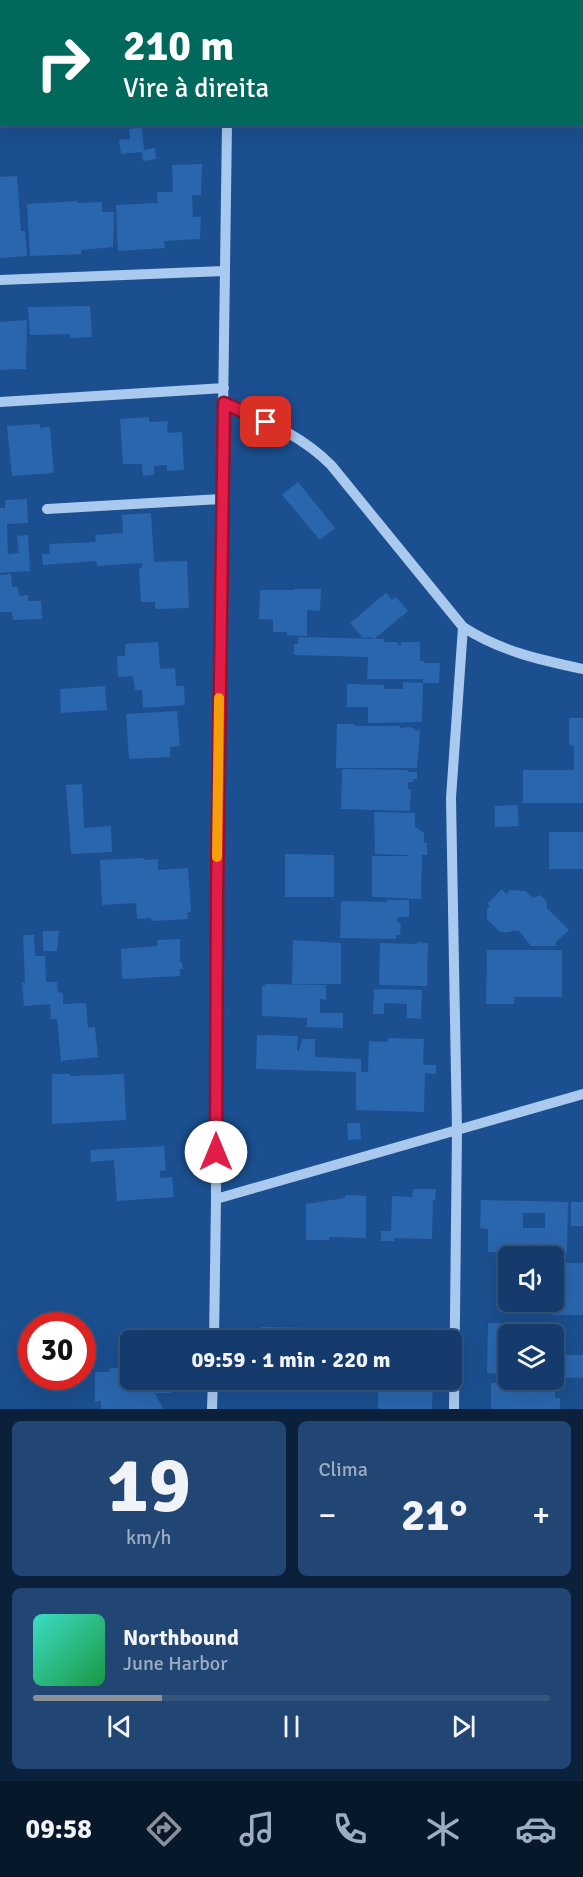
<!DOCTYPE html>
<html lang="pt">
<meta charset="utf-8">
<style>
body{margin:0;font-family:Signika,sans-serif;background:#214673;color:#f1f3f6;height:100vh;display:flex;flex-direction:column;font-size:22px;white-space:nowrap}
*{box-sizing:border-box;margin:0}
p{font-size:20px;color:#9dadc1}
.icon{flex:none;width:33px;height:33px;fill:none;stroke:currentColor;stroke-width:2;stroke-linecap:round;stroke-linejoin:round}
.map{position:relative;height:1409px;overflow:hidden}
.details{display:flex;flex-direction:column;gap:12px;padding:12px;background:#0b203b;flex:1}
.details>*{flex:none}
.guide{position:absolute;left:0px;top:0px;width:584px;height:126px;box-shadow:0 6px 24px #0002,0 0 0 2px #33557e;background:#00695c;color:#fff;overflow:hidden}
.buttons{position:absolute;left:498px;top:1246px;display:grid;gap:12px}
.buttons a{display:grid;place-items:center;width:66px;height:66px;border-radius:9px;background:#143b6b;box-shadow:0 6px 24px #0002,0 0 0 2px #33557e;font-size:30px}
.speed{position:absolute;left:18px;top:1312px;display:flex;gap:12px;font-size:30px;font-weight:700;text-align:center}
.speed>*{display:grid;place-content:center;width:78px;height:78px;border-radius:50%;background:#143b6b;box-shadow:0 6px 24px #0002,0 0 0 2px #33557e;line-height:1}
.speed .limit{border:9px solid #d22;background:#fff;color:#111}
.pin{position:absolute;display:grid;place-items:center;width:51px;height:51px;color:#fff;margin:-26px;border-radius:12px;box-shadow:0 3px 9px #0006}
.me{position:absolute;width:66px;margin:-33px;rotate:0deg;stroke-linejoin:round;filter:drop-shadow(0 0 4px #0008)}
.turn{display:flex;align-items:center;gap:21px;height:126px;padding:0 24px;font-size:27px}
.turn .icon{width:78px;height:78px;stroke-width:2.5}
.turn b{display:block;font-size:42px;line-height:51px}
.big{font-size:45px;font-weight:700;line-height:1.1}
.details .card{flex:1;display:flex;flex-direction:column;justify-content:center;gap:9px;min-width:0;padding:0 21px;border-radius:9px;background:#214673}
.details .dial{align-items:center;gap:0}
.dial b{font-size:78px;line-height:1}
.song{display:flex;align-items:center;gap:18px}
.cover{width:72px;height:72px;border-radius:9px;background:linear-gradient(135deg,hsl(170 70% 55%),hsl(140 70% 35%))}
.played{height:6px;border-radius:3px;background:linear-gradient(90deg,#8c9099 25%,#33557e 25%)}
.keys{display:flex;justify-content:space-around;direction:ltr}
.heat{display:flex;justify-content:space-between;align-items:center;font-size:33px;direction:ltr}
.details .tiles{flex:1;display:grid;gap:12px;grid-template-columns:1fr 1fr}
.card:last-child{grid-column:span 2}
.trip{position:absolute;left:120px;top:1330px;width:342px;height:60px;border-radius:9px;background:#143b6b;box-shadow:0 6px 24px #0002,0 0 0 2px #33557e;font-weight:700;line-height:60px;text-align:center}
.menu{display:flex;height:96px;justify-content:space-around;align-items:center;background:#08182b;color:#9dadc1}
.menu .icon{width:42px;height:42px}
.menu .on{color:#8c9099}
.menu b{font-size:27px;color:#f1f3f6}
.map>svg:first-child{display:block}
</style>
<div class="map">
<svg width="583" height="1409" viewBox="0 0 583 1409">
<rect width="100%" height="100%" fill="#1b4f8f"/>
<path fill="#2a66ad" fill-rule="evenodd" d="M 142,127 L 144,150 L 155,148 L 156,159 L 143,161 L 142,152 L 121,154 L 119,140 L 130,139 L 129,129 Z
M 202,164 L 201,195 L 192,195 L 193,217 L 201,217 L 200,239 L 164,241 L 165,248 L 118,251 L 116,205 L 158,203 L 157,192 L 173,192 L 172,165 Z
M 17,176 L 21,231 L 25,231 L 27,256 L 0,258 L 0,177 Z
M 78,201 L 78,203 L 102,202 L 102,212 L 114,212 L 113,247 L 81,250 L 81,254 L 30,256 L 27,204 Z
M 90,306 L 92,337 L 70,338 L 70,334 L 30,335 L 28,307 Z
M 27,320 L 26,369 L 0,370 L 0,322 Z
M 149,417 L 149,422 L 168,421 L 167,433 L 182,432 L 184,470 L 167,471 L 167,465 L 154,466 L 154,475 L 143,476 L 142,464 L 123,464 L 120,419 Z
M 40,424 L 40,428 L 50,427 L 54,473 L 12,476 L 7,426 Z
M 298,482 L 335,528 L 320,540 L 282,495 Z
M 27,499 L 28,523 L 7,524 L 7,527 L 8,554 L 19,553 L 17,536 L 28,535 L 30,571 L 0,573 L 0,508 L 5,508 L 5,500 Z
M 151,513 L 154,562 L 187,561 L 189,608 L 155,609 L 155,602 L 141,602 L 139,568 L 142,568 L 142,563 L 97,566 L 96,561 L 43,565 L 42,554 L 50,554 L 49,544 L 96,542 L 95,535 L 123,533 L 122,515 Z
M 11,574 L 12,587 L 18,587 L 19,596 L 28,595 L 28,601 L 41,601 L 42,619 L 13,620 L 12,612 L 0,612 L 0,575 Z
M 294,589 L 321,589 L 320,611 L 307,610 L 307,636 L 287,635 L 287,632 L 273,632 L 273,620 L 259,619 L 260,590 L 294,590 Z
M 386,593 L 392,600 L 396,597 L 408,611 L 374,639 L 372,637 L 363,638 L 350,623 Z
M 298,637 L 384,639 L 384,642 L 398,642 L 398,645 L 401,645 L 401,642 L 420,642 L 420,661 L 424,661 L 424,663 L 440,663 L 439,683 L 423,683 L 422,722 L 368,723 L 368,707 L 347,707 L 347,684 L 384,685 L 384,689 L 403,689 L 403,682 L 423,683 L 423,679 L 367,679 L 368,657 L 294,655 L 294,644 L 298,644 Z
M 158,642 L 160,669 L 175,668 L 176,686 L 184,686 L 185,705 L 143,708 L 142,690 L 135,690 L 133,676 L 118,677 L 117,656 L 125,656 L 125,644 Z
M 105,686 L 107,710 L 61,713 L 60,689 Z
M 177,711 L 180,746 L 170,747 L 170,757 L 129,759 L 126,714 Z
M 569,718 L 583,718 L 583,803 L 523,803 L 523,770 L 574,770 L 574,746 L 569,745 Z
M 337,724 L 355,724 L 354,726 L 400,726 L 400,728 L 409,727 L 415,729 L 415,731 L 420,730 L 417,768 L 336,768 Z
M 342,769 L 408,770 L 408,772 L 417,772 L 417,779 L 413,779 L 413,782 L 408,782 L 408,789 L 411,789 L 410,811 L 341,809 Z
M 82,784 L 84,828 L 111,826 L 112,852 L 71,854 L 66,785 Z
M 517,805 L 519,826 L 495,827 L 495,806 Z
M 374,812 L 415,813 L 415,827 L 424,833 L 424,843 L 427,843 L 427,855 L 422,855 L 421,899 L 372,897 L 372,856 L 408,856 L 408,855 L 375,854 Z
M 549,832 L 583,832 L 583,869 L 549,869 Z
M 285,854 L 334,855 L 334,897 L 285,897 Z
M 144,858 L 144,860 L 158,859 L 158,870 L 188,868 L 191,912 L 187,913 L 188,919 L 151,921 L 151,918 L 137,919 L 136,903 L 102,905 L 100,860 Z
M 502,889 L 506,894 L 510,890 L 526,891 L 533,898 L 540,895 L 547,902 L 547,908 L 569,930 L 556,942 L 556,946 L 531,946 L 518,930 L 516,932 L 513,930 L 510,932 L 500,932 L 487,919 L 487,909 L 490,906 L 487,904 Z
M 387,900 L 409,900 L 409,917 L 397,917 L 397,923 L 401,923 L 400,935 L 396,935 L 396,939 L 340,938 L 341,901 L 387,902 Z
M 43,931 L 59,931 L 57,951 L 43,951 Z
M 23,935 L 34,935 L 35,956 L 45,956 L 46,982 L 57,982 L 58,992 L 63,993 L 63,1004 L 86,1003 L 88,1028 L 95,1027 L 98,1057 L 61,1061 L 57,1019 L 51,1019 L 50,1004 L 24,1006 L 22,983 L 25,983 Z
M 180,939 L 180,962 L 182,962 L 183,969 L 180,969 L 180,976 L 122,979 L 121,949 L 157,946 L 157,940 Z
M 293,940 L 341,943 L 341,984 L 292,984 Z
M 417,942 L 428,943 L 427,986 L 379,985 L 380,943 L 417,944 Z
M 487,950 L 562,950 L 562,997 L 514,997 L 514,1004 L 486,1004 Z
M 265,984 L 326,985 L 326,1000 L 320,999 L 320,1013 L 343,1013 L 343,1028 L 307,1027 L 307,1018 L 262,1016 L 262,986 L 265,986 Z
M 374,989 L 422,990 L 421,1019 L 407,1018 L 407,1004 L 384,1003 L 384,1014 L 373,1014 Z
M 257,1035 L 298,1036 L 297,1051 L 299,1051 L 302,1039 L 315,1039 L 315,1057 L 361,1059 L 361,1072 L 368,1072 L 369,1041 L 388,1042 L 388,1038 L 424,1039 L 423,1065 L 436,1065 L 436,1074 L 425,1073 L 424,1112 L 356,1110 L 356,1072 L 256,1069 Z
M 52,1074 L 70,1074 L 70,1076 L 124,1074 L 126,1120 L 52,1124 Z
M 347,1123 L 360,1123 L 361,1139 L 348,1140 Z
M 164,1146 L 166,1170 L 160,1171 L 160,1178 L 172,1177 L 174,1197 L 117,1201 L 114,1160 L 91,1162 L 90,1150 Z
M 413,1189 L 436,1189 L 435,1200 L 433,1200 L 432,1239 L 394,1238 L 394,1241 L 381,1241 L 381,1231 L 391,1231 L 392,1196 L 412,1197 Z
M 346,1195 L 366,1196 L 366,1238 L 329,1237 L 329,1240 L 306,1240 L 306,1204 L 345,1198 Z
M 481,1200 L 568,1202 L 567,1253 L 488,1252 L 488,1229 L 480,1228 ZM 523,1213 L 545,1213 L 545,1228 L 523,1228 Z
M 571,1202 L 583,1202 L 583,1226 L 571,1226 Z
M 557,1263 L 583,1263 L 583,1315 L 552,1315 L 554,1285 L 557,1285 Z
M 488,1323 L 523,1323 L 523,1335 L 508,1335 L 508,1374 L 487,1373 Z
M 261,1327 L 312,1328 L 312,1338 L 320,1338 L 320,1341 L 269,1341 L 269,1339 L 260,1338 Z
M 554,1355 L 583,1355 L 583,1378 L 554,1377 Z
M 110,1368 L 130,1368 L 130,1380 L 171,1380 L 171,1393 L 155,1393 L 163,1409 L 101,1409 L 101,1401 L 95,1402 L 95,1372 L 109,1372 Z
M 356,1380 L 433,1380 L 432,1409 L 378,1409 L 378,1385 L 356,1385 Z
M 491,1383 L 544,1384 L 544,1389 L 555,1389 L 555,1398 L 560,1398 L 560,1409 L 491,1409 Z"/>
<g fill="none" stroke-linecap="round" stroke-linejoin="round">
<path stroke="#a9c9ee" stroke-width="10" d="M 229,2 L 229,0
M 0,280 L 224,271
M 0,402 L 224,388
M 224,403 C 264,421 299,433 331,465 L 463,627 C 500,651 540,660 583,669
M 47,509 L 221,499
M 216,1199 L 583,1094
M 214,1341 L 216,1199 L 216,916 L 227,124
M 212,1409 L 213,1380
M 454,1409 L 457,1130 L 451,798 L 463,627"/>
</g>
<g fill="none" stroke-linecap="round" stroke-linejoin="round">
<g stroke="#92132f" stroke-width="15">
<path id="route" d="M 216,1152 L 217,893 L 224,403 L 266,422"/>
</g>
<use href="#route" stroke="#e11d48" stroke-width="10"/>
<path stroke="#f59e0b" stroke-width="10" d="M 217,857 L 219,698"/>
</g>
</svg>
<div class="buttons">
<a><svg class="icon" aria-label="sound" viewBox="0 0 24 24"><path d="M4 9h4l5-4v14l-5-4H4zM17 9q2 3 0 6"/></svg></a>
<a><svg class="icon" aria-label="layers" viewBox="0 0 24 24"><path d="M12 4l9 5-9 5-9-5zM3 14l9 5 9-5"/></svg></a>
</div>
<div class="speed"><div class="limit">30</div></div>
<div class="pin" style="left:266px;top:422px;background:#d93025"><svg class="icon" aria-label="arrive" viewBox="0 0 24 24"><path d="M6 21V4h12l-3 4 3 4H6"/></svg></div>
<svg class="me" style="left:216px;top:1152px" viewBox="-20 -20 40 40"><circle r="19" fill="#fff"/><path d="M0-13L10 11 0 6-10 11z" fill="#e11d48"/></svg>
<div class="trip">09:59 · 1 min · 220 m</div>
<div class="guide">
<div class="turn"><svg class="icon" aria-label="right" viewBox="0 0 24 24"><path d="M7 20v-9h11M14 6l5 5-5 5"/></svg><div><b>210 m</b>Vire à direita</div></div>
</div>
</div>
<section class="details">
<div class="tiles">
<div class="card dial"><b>19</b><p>km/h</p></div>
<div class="card"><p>Clima</p>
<div class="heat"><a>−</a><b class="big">21°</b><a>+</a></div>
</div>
<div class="card">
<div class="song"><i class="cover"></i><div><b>Northbound</b><p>June Harbor</p></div></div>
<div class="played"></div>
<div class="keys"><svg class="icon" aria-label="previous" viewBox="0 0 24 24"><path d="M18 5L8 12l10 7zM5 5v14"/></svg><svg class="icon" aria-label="pause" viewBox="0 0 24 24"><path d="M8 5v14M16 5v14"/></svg><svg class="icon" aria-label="next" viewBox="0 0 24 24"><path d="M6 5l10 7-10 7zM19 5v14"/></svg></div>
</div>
</div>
</section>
<nav class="menu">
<b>09:58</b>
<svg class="icon on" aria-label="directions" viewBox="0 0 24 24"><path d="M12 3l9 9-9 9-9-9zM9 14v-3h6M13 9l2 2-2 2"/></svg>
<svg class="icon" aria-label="music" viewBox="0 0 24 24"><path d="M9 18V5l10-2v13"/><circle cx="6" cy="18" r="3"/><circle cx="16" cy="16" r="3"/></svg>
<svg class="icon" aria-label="phone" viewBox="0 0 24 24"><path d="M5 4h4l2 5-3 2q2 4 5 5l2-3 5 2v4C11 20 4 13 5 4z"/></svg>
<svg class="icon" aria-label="climate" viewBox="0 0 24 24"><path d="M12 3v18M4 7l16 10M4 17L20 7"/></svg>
<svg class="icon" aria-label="car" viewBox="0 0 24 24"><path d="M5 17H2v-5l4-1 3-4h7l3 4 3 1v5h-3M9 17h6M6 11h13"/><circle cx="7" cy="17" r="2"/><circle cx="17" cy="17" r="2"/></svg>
</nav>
